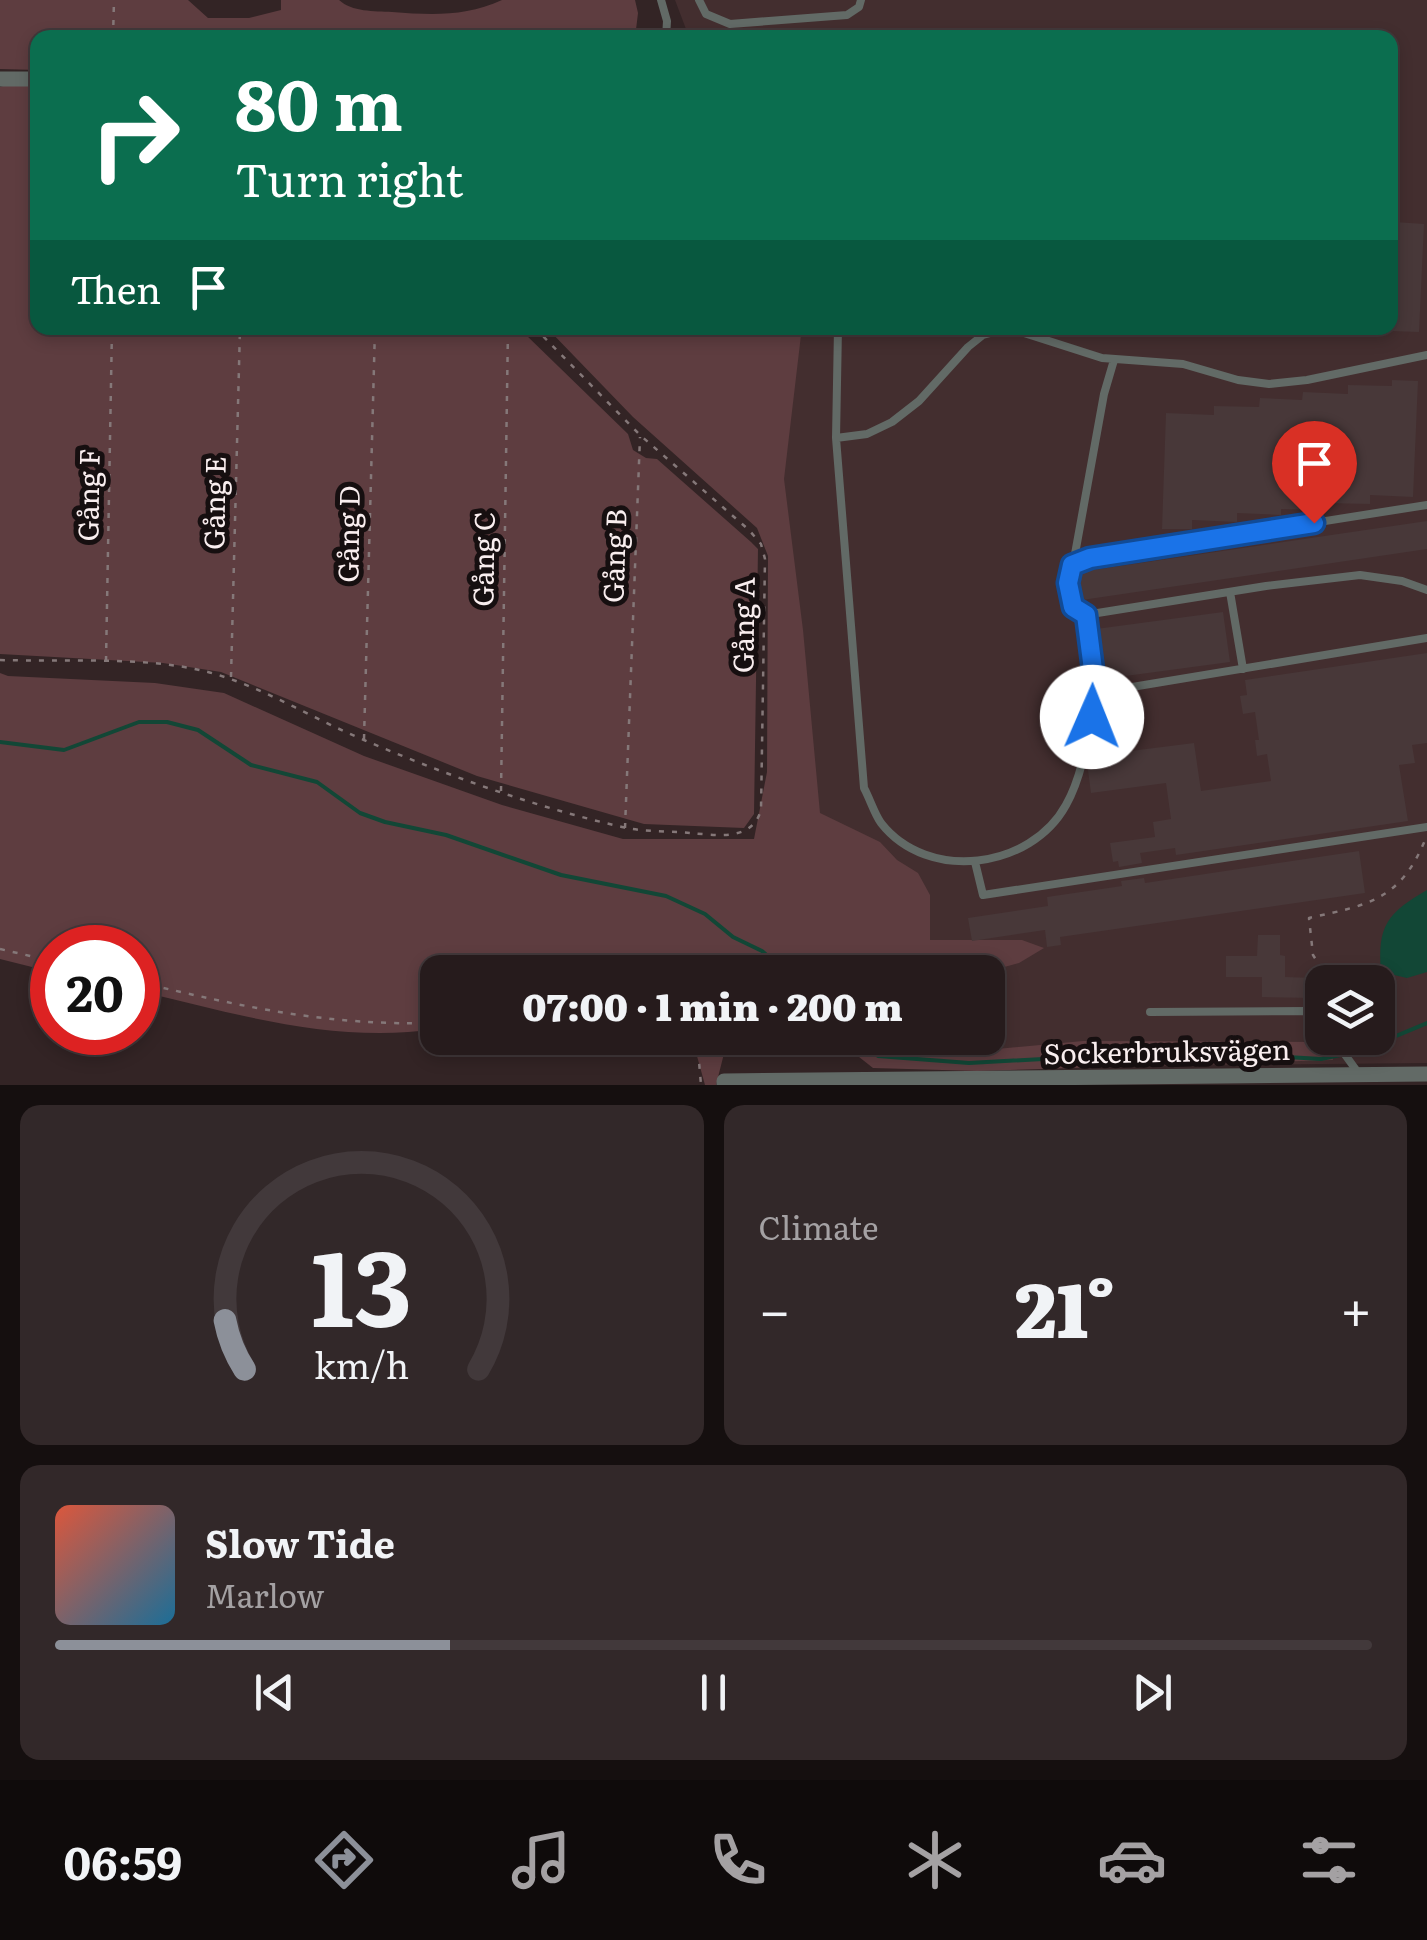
<!DOCTYPE html>
<meta charset="utf-8">
<style>
body{margin:0;font-family:Literata,serif;background:#322829;color:#f1f3f6;height:100vh;display:flex;flex-direction:column;font-size:38px;white-space:nowrap}
*{box-sizing:border-box;margin:0}
p{font-size:32px;color:#a4a1a3}
.icon{flex:none;width:55px;height:55px;fill:none;stroke:currentColor;stroke-width:2;stroke-linecap:round;stroke-linejoin:round}
.map{position:relative;height:1085px;overflow:hidden}
.panel{display:flex;flex-direction:column;gap:20px;padding:20px;background:#150f0f;flex:1}
.panel>*{flex:none}
.top-card{position:absolute;left:30px;top:30px;width:1368px;height:305px;border-radius:20px;box-shadow:0 5px 15px #0003,0 0 0 2px #42393b;background:#0b6e4f;color:#fff;overflow:hidden}
.tools{position:absolute;left:1305px;top:965px;display:grid;gap:20px}
.tools a{display:grid;place-items:center;width:90px;height:90px;border-radius:20px;background:#261b1c;box-shadow:0 5px 15px #0003,0 0 0 2px #42393b;font-size:50px}
.speed{position:absolute;left:30px;top:925px;display:flex;gap:20px;font-size:50px;font-weight:700;text-align:center}
.speed>*{display:grid;place-content:center;width:130px;height:130px;border-radius:50%;background:#261b1c;box-shadow:0 5px 15px #0003,0 0 0 2px #42393b;line-height:1}
.speed .limit{border:15px solid #d22;background:#fff;color:#111}
.pin{position:absolute;display:grid;place-items:center;width:85px;height:85px;color:#fff;margin:-102px -42px;border-radius:50% 50% 50% 0;rotate:-45deg;box-shadow:0 0 10px #0007}
.pin .icon{rotate:45deg}
.me{position:absolute;width:110px;margin:-55px;rotate:1deg;stroke-linejoin:round;filter:drop-shadow(0 0 8px #0008)}
.turn{display:flex;align-items:center;gap:35px;height:210px;padding:0 40px;font-size:45px}
.turn .icon{width:130px;height:130px;stroke-width:2.5}
.turn b{display:block;font-size:70px;line-height:85px}
.then{display:flex;align-items:center;height:95px;padding:0 40px;background:#0003;gap:20px;font-size:38px}
.big{font-size:75px;font-weight:800;line-height:1.1}
.panel .tile{flex:1;display:flex;flex-direction:column;justify-content:center;gap:15px;min-width:0;padding:0 35px;border-radius:20px;background:#322829}
.panel .dial{align-items:center;gap:0}
.dial svg{height:260px;overflow:visible;fill:none;stroke:#42393b;stroke-width:7;stroke-linecap:round;text-anchor:middle}
.dial text{fill:#f1f3f6;stroke:none}
.song{display:flex;align-items:center;gap:30px}
.cover{width:120px;height:120px;border-radius:15px;background:linear-gradient(135deg,hsl(10 70% 55%),hsl(200 70% 35%))}
.played{height:10px;border-radius:5px;background:linear-gradient(90deg,#8c9099 30%,#42393b 30%)}
.keys{display:flex;justify-content:space-around;direction:ltr}
.heat{display:flex;justify-content:space-between;align-items:center;font-size:55px;direction:ltr}
.panel .tiles{flex:1;display:grid;gap:20px;grid-template-columns:1fr 1fr}
.tile:last-child{grid-column:span 2}
.trip{position:absolute;left:420px;top:955px;width:585px;height:100px;border-radius:20px;background:#261b1c;box-shadow:0 5px 15px #0003,0 0 0 2px #42393b;font-weight:800;line-height:100px;text-align:center}
.dock{display:flex;height:160px;justify-content:space-around;align-items:center;background:#0f0b0b;color:#a4a1a3}
.dock .icon{width:70px;height:70px}
.dock .selected{color:#8c9099}
.dock b{font-size:45px;color:#f1f3f6}
.map>svg:first-child{display:block}
</style>
<div class="map">
<svg width="1427" height="1085" viewBox="0 0 1427 1085">
<rect width="100%" height="100%" fill="#332425"/>
<path fill="#432e2f" fill-rule="evenodd" d="M 675,0 L 1427,0 L 1427,1063 L 933,1068 L 931,1038 L 988,1038 L 988,972 L 926,972 L 819,816 L 753,328 L 1390,328 L 1390,38 L 689,37 ZM 1322,982 L 1378,982 L 1378,1038 L 1322,1038 Z"/>
<path fill="#5e3d40" d="M 0,0 L 188,0 L 208,18 L 249,18 L 281,10 L 281,0 L 339,0 C 352,12 374,11 392,12 C 431,15 465,17 502,0 L 635,0 L 638,13 L 635,38 L 38,38 L 37,70 L 0,69 Z
M 9,84 L 37,85 L 38,328 L 502,328 L 503,334 L 524,333 L 628,434 L 633,450 L 646,458 L 657,459 L 751,542 L 758,549 L 754,814 L 744,828 L 644,824 L 477,776 L 221,672 L 163,663 L 0,654 L 0,87 Z
M 547,328 L 793,328 L 801,335 L 784,479 L 803,630 L 820,813 L 880,842 L 897,860 L 918,873 L 930,895 L 930,940 L 1022,940 L 1044,948 L 1019,963 L 986,972 L 438,972 L 437,1029 C 334,1044 237,1014 138,991 L 138,948 L 52,948 L 52,972 L 0,959 L 0,673 L 8,676 L 155,683 L 224,693 L 364,756 L 502,805 L 623,839 L 754,839 L 767,772 L 768,556 L 757,528 L 633,417 Z
M 692,1038 L 728,1038 L 716,1085 L 705,1085 Z
M 835,1038 L 962,1038 L 964,1052 L 1083,1041 L 1322,1042 L 1332,1047 L 1333,1060 L 977,1071 L 873,1068 Z"/>
<path fill="#124736" d="M 1427,890 L 1427,972 L 1407,978 L 1381,972 C 1377,926 1387,913 1427,890 Z"/>
<g fill="none" stroke-linecap="round" stroke-linejoin="round">
<path stroke="#124736" stroke-width="4" d="M 0,742 L 64,750 L 139,722 L 167,722 L 198,730 L 251,765 L 317,782 L 360,813 L 385,822 L 446,835 L 561,875 L 666,896 L 705,914 L 733,937 L 762,951 L 786,972
M 855,1038 L 878,1056 L 969,1063 L 1187,1051 L 1321,1059 L 1360,1051 L 1427,1023"/>
</g>
<path fill="#483839" d="M 1395,222 L 1424,224 L 1419,332 L 1390,331 Z
M 1392,380 L 1418,381 L 1413,497 L 1370,495 L 1370,504 L 1325,503 L 1325,510 L 1281,509 L 1281,515 L 1237,513 L 1237,522 L 1192,520 L 1192,529 L 1162,529 L 1166,413 L 1214,415 L 1214,406 L 1259,407 L 1260,398 L 1302,400 L 1303,392 L 1348,394 L 1348,385 L 1392,386 Z
M 1427,521 L 1427,549 L 1082,600 L 1079,572 Z
M 1223,612 L 1230,662 L 1103,679 L 1096,629 Z
M 1427,653 L 1427,743 L 1412,745 L 1415,763 L 1399,765 L 1408,821 L 1176,855 L 1175,848 L 1140,853 L 1142,863 L 1119,867 L 1118,861 L 1113,862 L 1110,843 L 1155,837 L 1153,822 L 1171,819 L 1166,783 L 1091,793 L 1088,770 L 1091,756 L 1194,743 L 1201,791 L 1271,781 L 1267,754 L 1257,756 L 1255,740 L 1259,740 L 1255,712 L 1243,714 L 1240,696 L 1247,695 L 1245,680 Z
M 1359,851 L 1365,893 L 1060,937 L 1061,945 L 1047,947 L 1045,930 L 972,941 L 968,918 L 1048,906 L 1047,897 L 1122,886 L 1121,881 L 1144,878 L 1145,883 Z
M 1258,935 L 1280,935 L 1280,955 L 1285,956 L 1285,977 L 1314,978 L 1314,998 L 1262,997 L 1262,977 L 1226,977 L 1226,956 L 1257,956 Z"/>
<g fill="none" stroke-linecap="round" stroke-linejoin="round">
<path stroke="#857879" stroke-width="2.5" stroke-dasharray="5 8" stroke-linecap="butt" d="M 113,38 L 114,0
M 0,660 C 65,662 142,656 204,671 C 260,685 311,718 364,740 C 446,775 535,807 622,827 C 644,832 668,831 690,833 C 716,835 752,842 761,810 L 765,559 L 761,544 L 749,530 L 640,435 L 535,328
M 106,661 L 112,328
M 231,677 L 240,328
M 364,739 L 375,328
M 501,791 L 508,328
M 625,828 L 640,437
M 0,949 L 52,961
M 138,982 C 244,1007 327,1026 438,1023
M 1323,982 L 1323,971 L 1313,955 L 1309,918 C 1367,905 1400,901 1425,840
M 697,1038 L 701,1085"/>
<path stroke="#626a66" stroke-width="8" d="M 661,0 L 667,21 L 666,38
M 699,0 L 706,14 L 730,24 L 847,15 L 859,7 L 861,0
M 838,328 L 836,438 L 867,434 L 892,422 L 919,401 L 968,347 L 983,335 L 1002,330 L 1024,333 L 1102,358 L 1183,364 L 1238,380 L 1269,384 L 1307,380 L 1427,355
M 836,438 L 864,788 C 870,799 874,813 881,823 C 928,883 1031,869 1066,805 C 1084,773 1089,729 1096,693
M 1427,505 L 1090,558 L 1073,565 L 1068,583 L 1073,607 L 1085,615 L 1266,586 L 1360,575 L 1402,581 L 1427,590
M 1073,565 L 1104,394 L 1114,360
M 1230,592 L 1243,669
M 1085,615 L 1096,693 L 1427,638
M 975,862 L 983,895 L 1427,827
M 1150,1012 L 1307,1011 L 1322,1026
M 1333,1038 L 1359,1074"/>
<path stroke="#626a66" stroke-width="15" d="M 0,79 L 38,79
M 724,1085 L 724,1081 L 1427,1074"/>
</g>
<g fill="none" stroke-linecap="round" stroke-linejoin="round">
<g stroke="#114b97" stroke-width="25">
<path id="route" d="M 1092,717 L 1096,693 L 1086,615 L 1073,607 L 1068,583 L 1072,565 L 1090,558 L 1314,523"/>
</g>
<use href="#route" stroke="#1a73e8" stroke-width="18"/>
</g>
<g text-anchor="middle" stroke-width="10" stroke-linejoin="round" paint-order="stroke">
<g font-size="28" fill="#f9eeef" stroke="#160f10">
<text transform="translate(89 495) rotate(-89)" y="10">Gång F</text>
<text transform="translate(215 503) rotate(-89)" y="10">Gång E</text>
<text transform="translate(349 534) rotate(-89)" y="10">Gång D</text>
<text transform="translate(615 556) rotate(-88)" y="10">Gång B</text>
<text transform="translate(484 559) rotate(-89)" y="10">Gång C</text>
<text transform="translate(744 625) rotate(-89)" y="10">Gång A</text>
<text transform="translate(1167 1052) rotate(-1)" y="10">Sockerbruksvägen</text>
</g>
</g>
</svg>
<div class="tools">
<a><svg class="icon" aria-label="layers" viewBox="0 0 24 24"><path d="M12 4l9 5-9 5-9-5zM3 14l9 5 9-5"/></svg></a>
</div>
<div class="speed"><div class="limit">20</div></div>
<div class="pin" style="left:1314px;top:523px;background:#d93025"><svg class="icon" aria-label="arrive" viewBox="0 0 24 24"><path d="M6 21V4h12l-3 4 3 4H6"/></svg></div>
<svg class="me" style="left:1092px;top:717px" viewBox="-20 -20 40 40"><circle r="19" fill="#fff"/><path d="M0-13L10 11 0 6-10 11z" fill="#1a73e8"/></svg>
<div class="trip">07:00 · 1 min · 200 m</div>
<div class="top-card">
<div class="turn"><svg class="icon" aria-label="right" viewBox="0 0 24 24"><path d="M7 20v-9h11M14 6l5 5-5 5"/></svg><div><b>80 m</b>Turn right</div></div>
<div class="then">Then<svg class="icon" aria-label="arrive" viewBox="0 0 24 24"><path d="M6 21V4h12l-3 4 3 4H6"/></svg></div>
</div>
</div>
<section class="panel">
<div class="tiles">
<div class="tile dial"><svg viewBox="0 0 100 80">
<path d="M14 69A42 42 0 1 1 86 69"/>
<path d="M14 69A42 42 0 0 1 8 54" stroke="#8c9099"/>
<text x="50" y="56" font-size="32" font-weight="700">13</text>
<text x="50" y="72" font-size="11">km/h</text>
</svg></div>
<div class="tile"><p>Climate</p>
<div class="heat"><a>−</a><b class="big">21°</b><a>+</a></div>
</div>
<div class="tile">
<div class="song"><i class="cover"></i><div><b>Slow Tide</b><p>Marlow</p></div></div>
<div class="played"></div>
<div class="keys"><svg class="icon" aria-label="previous" viewBox="0 0 24 24"><path d="M18 5L8 12l10 7zM5 5v14"/></svg><svg class="icon" aria-label="pause" viewBox="0 0 24 24"><path d="M8 5v14M16 5v14"/></svg><svg class="icon" aria-label="next" viewBox="0 0 24 24"><path d="M6 5l10 7-10 7zM19 5v14"/></svg></div>
</div>
</div>
</section>
<nav class="dock">
<b>06:59</b>
<svg class="icon selected" aria-label="directions" viewBox="0 0 24 24"><path d="M12 3l9 9-9 9-9-9zM9 14v-3h6M13 9l2 2-2 2"/></svg>
<svg class="icon" aria-label="music" viewBox="0 0 24 24"><path d="M9 18V5l10-2v13"/><circle cx="6" cy="18" r="3"/><circle cx="16" cy="16" r="3"/></svg>
<svg class="icon" aria-label="phone" viewBox="0 0 24 24"><path d="M5 4h4l2 5-3 2q2 4 5 5l2-3 5 2v4C11 20 4 13 5 4z"/></svg>
<svg class="icon" aria-label="climate" viewBox="0 0 24 24"><path d="M12 3v18M4 7l16 10M4 17L20 7"/></svg>
<svg class="icon" aria-label="car" viewBox="0 0 24 24"><path d="M5 17H2v-5l4-1 3-4h7l3 4 3 1v5h-3M9 17h6M6 11h13"/><circle cx="7" cy="17" r="2"/><circle cx="17" cy="17" r="2"/></svg>
<svg class="icon" aria-label="filters" viewBox="0 0 24 24"><path d="M4 7h16M4 17h16"/><circle cx="9" cy="7" r="2"/><circle cx="15" cy="17" r="2"/></svg>
</nav>
